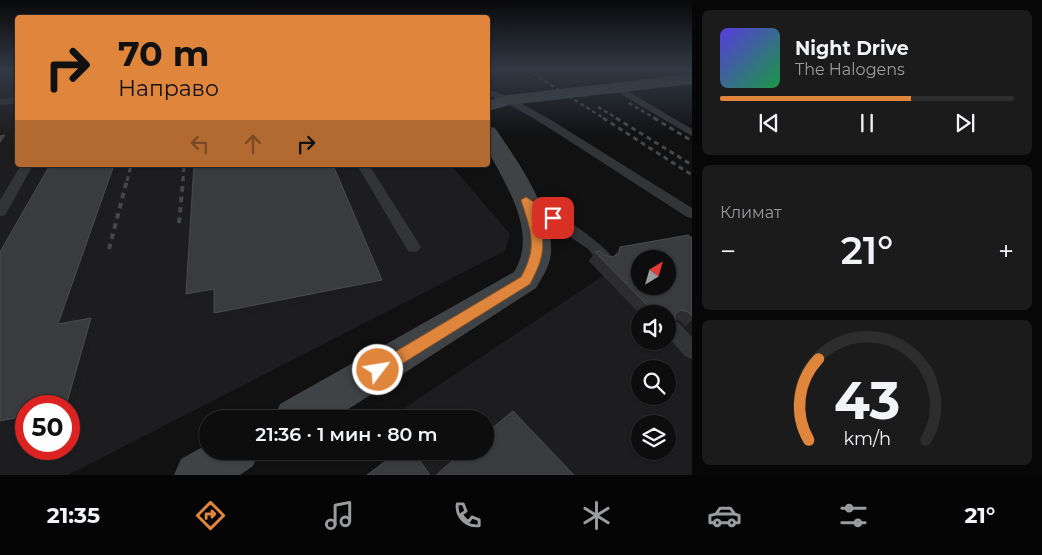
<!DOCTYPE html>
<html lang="ru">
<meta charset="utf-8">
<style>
body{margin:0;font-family:Montserrat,sans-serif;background:#1b1b1c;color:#f1f3f6;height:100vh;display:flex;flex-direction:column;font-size:19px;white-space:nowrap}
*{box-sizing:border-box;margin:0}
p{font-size:16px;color:#9a9c9e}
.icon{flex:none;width:28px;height:28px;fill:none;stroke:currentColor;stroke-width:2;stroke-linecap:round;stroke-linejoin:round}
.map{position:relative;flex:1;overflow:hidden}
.details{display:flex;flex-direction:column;gap:10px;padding:10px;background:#070708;width:350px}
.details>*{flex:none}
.top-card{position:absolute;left:15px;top:15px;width:475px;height:152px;border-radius:5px;box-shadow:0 1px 4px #0004,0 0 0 1px #2d2d2e;background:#df853c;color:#111;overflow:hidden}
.needle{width:32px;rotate:37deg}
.controls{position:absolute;left:631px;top:250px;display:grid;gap:10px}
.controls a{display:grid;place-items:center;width:45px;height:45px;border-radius:50%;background:#0d0d0e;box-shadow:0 1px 4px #0004,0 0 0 1px #2d2d2e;font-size:25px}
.speed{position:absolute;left:15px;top:395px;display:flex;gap:10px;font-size:25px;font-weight:700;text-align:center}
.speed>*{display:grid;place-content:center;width:65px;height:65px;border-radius:50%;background:#0d0d0e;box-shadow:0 1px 4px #0004,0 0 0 1px #2d2d2e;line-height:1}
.speed .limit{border:8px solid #d22;background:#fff;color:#111}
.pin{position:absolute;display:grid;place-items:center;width:42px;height:42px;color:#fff;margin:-21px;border-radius:10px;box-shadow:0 2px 8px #0006}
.me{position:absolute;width:55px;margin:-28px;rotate:59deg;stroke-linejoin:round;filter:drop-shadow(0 0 4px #0008)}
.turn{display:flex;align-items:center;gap:18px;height:105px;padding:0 20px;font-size:22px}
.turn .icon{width:65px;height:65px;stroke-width:2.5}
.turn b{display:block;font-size:35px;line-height:42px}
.lanes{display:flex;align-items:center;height:48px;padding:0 20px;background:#0003;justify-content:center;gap:25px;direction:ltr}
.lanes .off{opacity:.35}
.big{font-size:38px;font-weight:600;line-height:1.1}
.details .tile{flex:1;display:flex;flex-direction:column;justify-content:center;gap:8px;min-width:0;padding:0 18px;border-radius:8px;background:#1b1b1c}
.details .dial{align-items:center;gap:0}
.dial svg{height:130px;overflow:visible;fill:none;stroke:#2d2d2e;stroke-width:7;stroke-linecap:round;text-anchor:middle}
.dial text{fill:#f1f3f6;stroke:none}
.song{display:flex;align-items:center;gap:15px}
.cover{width:60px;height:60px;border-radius:8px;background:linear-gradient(135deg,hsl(250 70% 55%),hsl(140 70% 35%))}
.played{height:5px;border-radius:2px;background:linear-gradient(90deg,#df853c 65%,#2d2d2e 65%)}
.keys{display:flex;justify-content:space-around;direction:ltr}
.heat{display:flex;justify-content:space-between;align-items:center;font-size:28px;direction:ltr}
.trip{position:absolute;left:199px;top:410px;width:295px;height:50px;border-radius:25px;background:#0d0d0e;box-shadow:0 1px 4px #0004,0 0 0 1px #2d2d2e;font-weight:600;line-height:50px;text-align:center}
.menu{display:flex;height:80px;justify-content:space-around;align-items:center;background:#050506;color:#9a9c9e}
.menu .icon{width:35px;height:35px}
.menu .active{color:#df853c}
.menu b{font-size:22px;color:#f1f3f6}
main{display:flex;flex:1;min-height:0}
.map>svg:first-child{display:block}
</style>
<main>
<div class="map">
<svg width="692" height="475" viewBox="0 0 692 475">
<rect width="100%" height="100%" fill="#111112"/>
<path fill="#1d1d1f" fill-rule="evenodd" d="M 0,70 L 17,70 L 18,165 L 451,165 L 510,234 L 505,251 L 68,475 L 0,475 ZM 26,406 L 69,406 L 69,449 L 26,449 Z
M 682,243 L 692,251 L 692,475 L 373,475 L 404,451 L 485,451 L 485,419 L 392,419 L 391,417 L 603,276 L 589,261 ZM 640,259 L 668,259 L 668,286 L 640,286 ZM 640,314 L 668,314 L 668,341 L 640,341 ZM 640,369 L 668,369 L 668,396 L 640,396 ZM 640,424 L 668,424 L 668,451 L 640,451 Z"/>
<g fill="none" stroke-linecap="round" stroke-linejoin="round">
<path fill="#323436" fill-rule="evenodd" d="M 617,85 L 692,129 L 692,136 L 614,90 L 613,88 Z
M 488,89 L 511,98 L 551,120 L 692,208 L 692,218 L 687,217 L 543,124 L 505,102 L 488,95 Z
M 18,97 L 18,103 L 0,105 L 0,99 Z
M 21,165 L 33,165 L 7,212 L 5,215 L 0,216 L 0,200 Z
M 357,165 L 369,165 L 421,247 L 418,251 L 413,252 L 408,251 Z
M 527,197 C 542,201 605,244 613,258 L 611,262 L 605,264 L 599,262 L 588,249 L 522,204 L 520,201 Z
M 672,321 L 679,323 L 692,337 L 692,359 L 685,356 L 668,337 L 668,323 Z"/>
<path fill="#404346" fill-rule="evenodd" d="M 692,74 L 692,84 L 510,105 L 488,111 L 488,101 L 508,95 Z
M 488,126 L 495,128 C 517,160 554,213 551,253 C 550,266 542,278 536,288 L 333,419 L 274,419 L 280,404 L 514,272 C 534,240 516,203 500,173 C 497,166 490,157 488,149 C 486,143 487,132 488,126 Z
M 208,444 L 208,451 L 260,451 L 253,466 L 240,475 L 174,475 L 181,459 Z"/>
<path stroke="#45484b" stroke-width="2.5" stroke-dasharray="4 3" stroke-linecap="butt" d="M 527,70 L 605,119
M 629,103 L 656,119
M 598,107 L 618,119"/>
<path stroke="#45484b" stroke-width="3" stroke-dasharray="5 4" stroke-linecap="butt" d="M 603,118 L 692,175
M 616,118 L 692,165
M 654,118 L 692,141
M 127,181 L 131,165
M 183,181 L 184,165"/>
<path stroke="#45484b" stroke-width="4" stroke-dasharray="5.5 5" stroke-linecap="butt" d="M 179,223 L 183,180
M 109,249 L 127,180"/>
</g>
<path fill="#2d2d30" d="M 692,238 L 692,325 L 685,327 L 680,321 L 675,320 L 675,322 L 668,330 L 668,314 L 640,314 L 589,261 L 595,252 L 612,257 L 614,256 L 620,247 Z"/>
<path fill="#1c1c1e" d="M 5,135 L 10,141 L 0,154 L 0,142 Z
M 114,165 L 120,165 L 64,331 L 58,324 Z
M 382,280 L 381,287 L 217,320 L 214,313 Z
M 214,289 L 216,296 L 189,301 L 186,294 Z
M 91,318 L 96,325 L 72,413 L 69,414 L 69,406 L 66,406 Z
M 692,320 L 692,325 L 685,327 Z
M 675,322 L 668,330 L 668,324 Z
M 26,416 L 26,423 L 0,429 L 0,421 Z"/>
<path fill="#3a3b3e" stroke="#4a4c50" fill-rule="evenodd" d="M 5,135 L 0,142 L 0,136 Z
M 50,165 L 114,165 L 58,324 L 91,318 L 66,406 L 26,406 L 26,416 L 0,421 L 0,252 Z
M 194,165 L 333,165 L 382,280 L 214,313 L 214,289 L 186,294 Z
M 688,235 L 692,238 L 692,316 L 688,312 L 680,310 L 675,314 L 675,322 L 668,324 L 668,314 L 656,314 L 595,252 L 600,251 L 604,255 L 612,257 L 619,254 L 620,247 ZM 640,259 L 668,259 L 668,286 L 640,286 Z
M 513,411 L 574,475 L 436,475 L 464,451 L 485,451 L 485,434 Z
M 399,451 L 413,451 L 430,475 L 367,475 Z"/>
<linearGradient id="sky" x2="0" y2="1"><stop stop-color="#09090a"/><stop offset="0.51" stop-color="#323844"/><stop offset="1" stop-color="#323844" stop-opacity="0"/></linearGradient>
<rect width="692" height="136" fill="url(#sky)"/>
<path fill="#df853c" stroke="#915627" d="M 526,197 L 558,218 L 553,221 L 535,211 C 546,242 546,254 530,284 L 384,375 L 378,378 L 373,375 L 370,370 L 373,365 L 521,277 C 538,247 531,231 521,200 Z"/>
</svg>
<div class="controls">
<a><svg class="needle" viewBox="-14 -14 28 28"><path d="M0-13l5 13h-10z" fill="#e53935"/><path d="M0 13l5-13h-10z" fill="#9a9c9e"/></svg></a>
<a><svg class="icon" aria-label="sound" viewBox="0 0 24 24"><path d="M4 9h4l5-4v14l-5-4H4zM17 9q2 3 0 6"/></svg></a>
<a><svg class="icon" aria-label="search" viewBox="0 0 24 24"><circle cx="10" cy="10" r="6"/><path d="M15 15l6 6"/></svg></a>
<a><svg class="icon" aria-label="layers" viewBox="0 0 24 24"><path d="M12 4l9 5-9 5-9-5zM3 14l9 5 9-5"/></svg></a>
</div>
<div class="speed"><div class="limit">50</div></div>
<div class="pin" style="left:553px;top:218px;background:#d93025"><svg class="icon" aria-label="arrive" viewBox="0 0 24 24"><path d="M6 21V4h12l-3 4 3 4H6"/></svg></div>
<svg class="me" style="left:378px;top:370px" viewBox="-20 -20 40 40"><circle r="17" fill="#df853c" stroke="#fff" stroke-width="3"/><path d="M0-11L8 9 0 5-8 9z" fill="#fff"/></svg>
<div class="trip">21:36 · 1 мин · 80 m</div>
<div class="top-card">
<div class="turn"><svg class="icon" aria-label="right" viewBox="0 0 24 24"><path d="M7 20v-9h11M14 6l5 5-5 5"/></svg><div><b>70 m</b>Направо</div></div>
<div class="lanes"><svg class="icon off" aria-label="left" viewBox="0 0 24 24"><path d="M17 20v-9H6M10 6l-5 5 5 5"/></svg><svg class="icon off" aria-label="ahead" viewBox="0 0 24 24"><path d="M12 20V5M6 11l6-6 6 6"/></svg><svg class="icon" aria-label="right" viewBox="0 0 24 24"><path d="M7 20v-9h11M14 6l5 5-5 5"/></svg></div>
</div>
</div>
<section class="details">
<div class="tile">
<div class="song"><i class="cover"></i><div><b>Night Drive</b><p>The Halogens</p></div></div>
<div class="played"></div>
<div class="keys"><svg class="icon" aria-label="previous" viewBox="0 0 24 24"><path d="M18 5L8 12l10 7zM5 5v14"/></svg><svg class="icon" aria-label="pause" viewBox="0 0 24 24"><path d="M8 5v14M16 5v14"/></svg><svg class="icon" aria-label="next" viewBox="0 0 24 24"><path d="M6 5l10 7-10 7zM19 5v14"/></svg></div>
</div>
<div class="tile"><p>Климат</p>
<div class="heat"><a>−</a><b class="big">21°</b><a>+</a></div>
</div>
<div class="tile dial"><svg viewBox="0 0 100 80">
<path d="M14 69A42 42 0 1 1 86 69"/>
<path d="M14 69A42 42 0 0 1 20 19" stroke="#df853c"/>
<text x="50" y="56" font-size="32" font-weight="700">43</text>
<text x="50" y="72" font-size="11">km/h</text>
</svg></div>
</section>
</main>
<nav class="menu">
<b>21:35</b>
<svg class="icon active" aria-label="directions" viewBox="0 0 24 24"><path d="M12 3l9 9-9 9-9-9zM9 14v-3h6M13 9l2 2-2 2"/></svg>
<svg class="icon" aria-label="music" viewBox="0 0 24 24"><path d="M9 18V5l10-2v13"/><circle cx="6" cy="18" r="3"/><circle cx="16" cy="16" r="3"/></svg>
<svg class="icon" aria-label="phone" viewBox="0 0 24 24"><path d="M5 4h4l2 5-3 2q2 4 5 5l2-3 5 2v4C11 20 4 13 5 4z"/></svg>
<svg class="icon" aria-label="climate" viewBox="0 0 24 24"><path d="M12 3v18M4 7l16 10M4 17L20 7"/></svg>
<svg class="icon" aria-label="car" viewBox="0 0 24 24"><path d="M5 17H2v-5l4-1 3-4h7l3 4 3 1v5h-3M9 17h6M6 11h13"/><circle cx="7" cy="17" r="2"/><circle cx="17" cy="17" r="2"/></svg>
<svg class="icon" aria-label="filters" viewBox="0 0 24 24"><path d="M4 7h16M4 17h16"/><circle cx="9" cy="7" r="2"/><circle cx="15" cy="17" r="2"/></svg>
<b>21°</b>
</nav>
